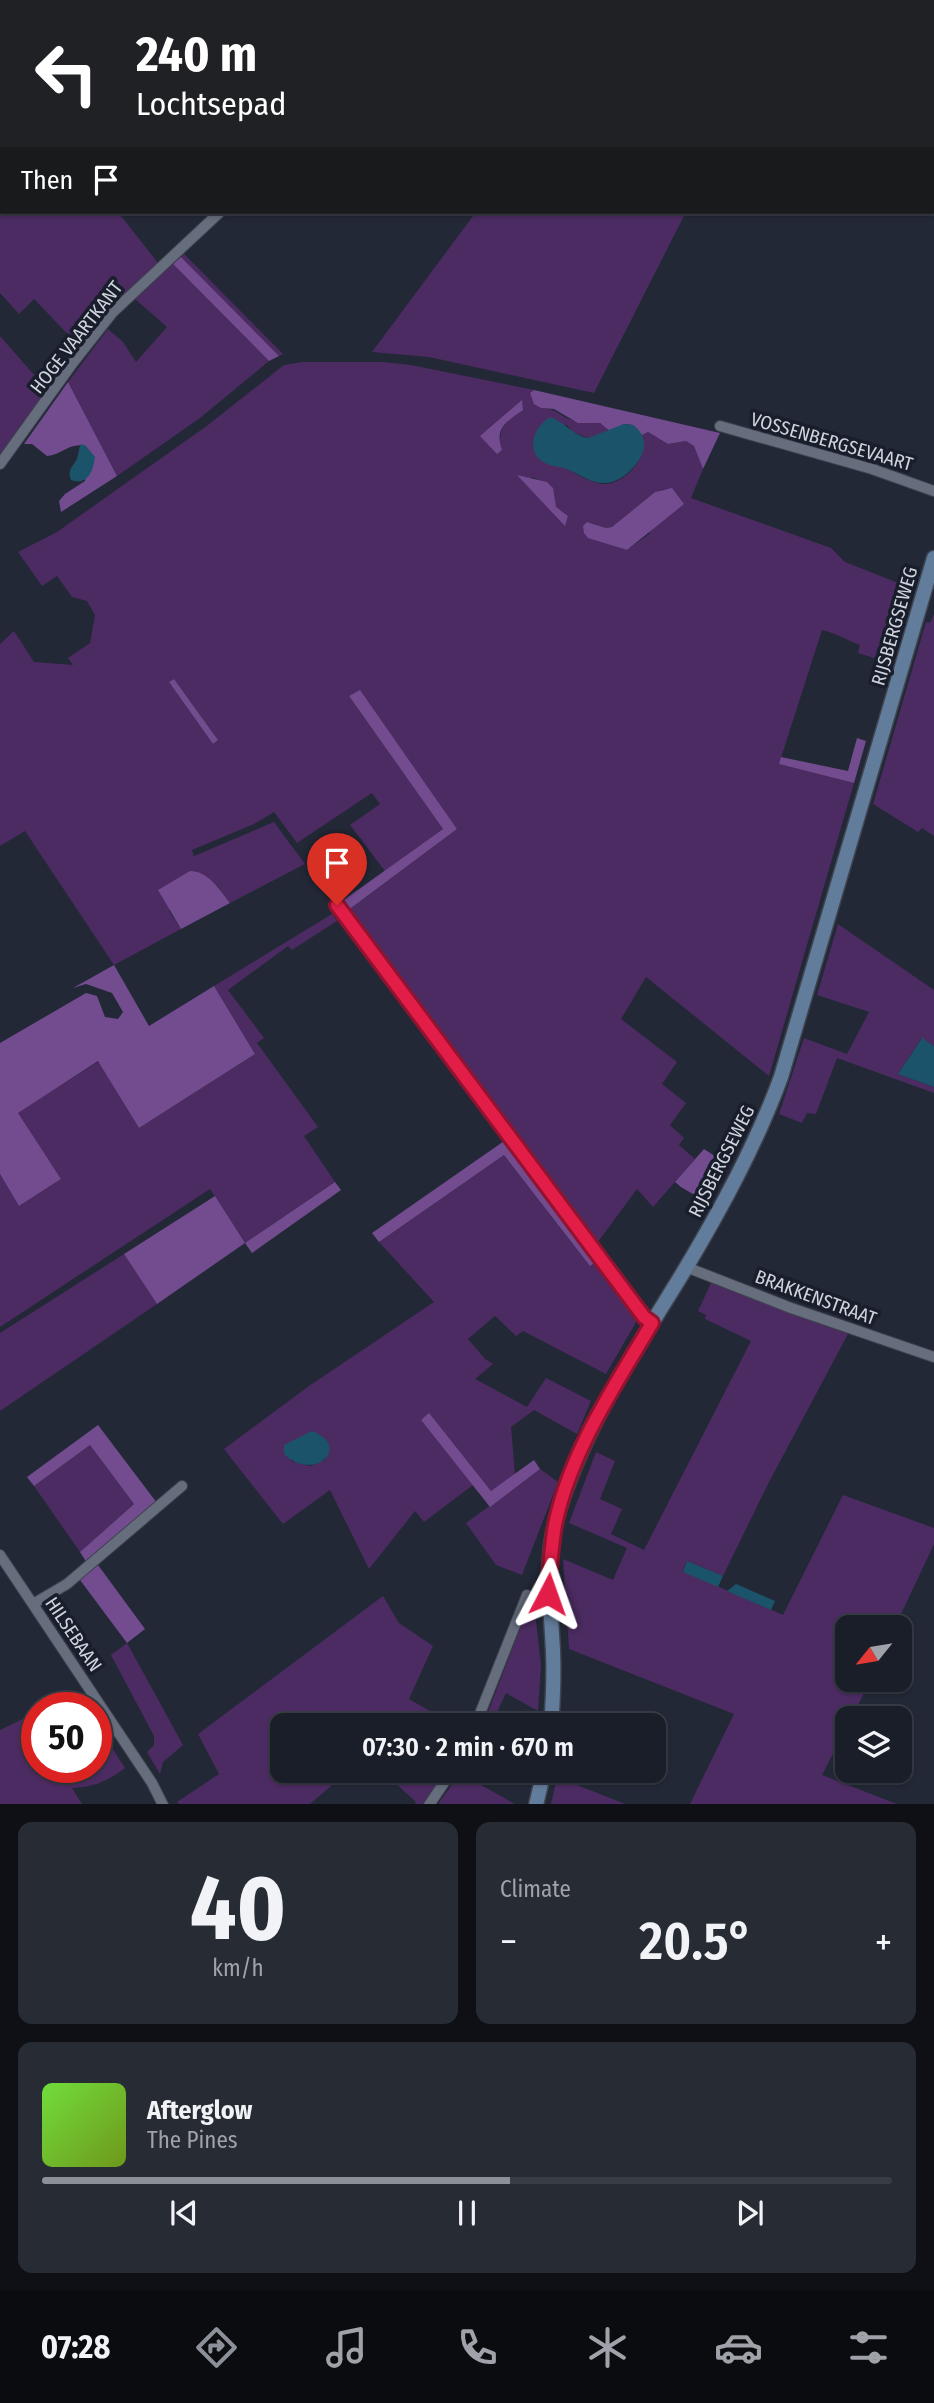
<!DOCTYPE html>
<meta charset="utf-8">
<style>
body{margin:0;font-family:"Fira Sans Condensed",sans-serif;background:#272b34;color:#f1f3f6;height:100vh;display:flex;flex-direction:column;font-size:26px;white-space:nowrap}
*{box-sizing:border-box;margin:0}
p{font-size:23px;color:#9fa2a8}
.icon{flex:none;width:38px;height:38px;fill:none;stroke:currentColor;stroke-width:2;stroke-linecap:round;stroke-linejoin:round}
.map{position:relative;height:1804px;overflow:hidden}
.panel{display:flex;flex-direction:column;gap:18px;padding:18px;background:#0e1016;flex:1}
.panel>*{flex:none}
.top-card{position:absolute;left:0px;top:0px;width:934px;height:214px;box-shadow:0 2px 5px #0004,0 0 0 2px #383c45;background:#202124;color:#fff;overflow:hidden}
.needle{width:46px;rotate:240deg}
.tools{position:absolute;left:835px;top:1615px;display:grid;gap:14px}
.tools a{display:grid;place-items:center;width:77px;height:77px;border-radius:14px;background:#1a1e28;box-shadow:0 2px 5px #0004,0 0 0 2px #383c45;font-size:35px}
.speed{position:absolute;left:21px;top:1692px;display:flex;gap:14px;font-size:35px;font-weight:700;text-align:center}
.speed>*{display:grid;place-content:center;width:91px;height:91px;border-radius:50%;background:#1a1e28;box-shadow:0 2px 5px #0004,0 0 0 2px #383c45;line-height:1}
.speed .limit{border:10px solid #d22;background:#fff;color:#111}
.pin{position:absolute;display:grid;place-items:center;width:60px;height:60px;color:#fff;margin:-72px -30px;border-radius:50% 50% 50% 0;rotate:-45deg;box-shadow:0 0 7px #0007}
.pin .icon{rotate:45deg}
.me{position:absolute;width:77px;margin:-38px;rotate:4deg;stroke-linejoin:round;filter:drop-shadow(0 0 5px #0008)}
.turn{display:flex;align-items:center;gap:24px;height:147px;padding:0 21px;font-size:32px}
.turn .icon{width:91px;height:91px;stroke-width:2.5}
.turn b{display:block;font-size:49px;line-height:60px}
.then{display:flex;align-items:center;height:66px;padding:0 21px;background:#0003;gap:14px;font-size:26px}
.big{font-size:52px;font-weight:600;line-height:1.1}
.panel .tile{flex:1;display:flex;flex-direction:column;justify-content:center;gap:10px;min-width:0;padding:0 24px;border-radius:14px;background:#272b34}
.panel .dial{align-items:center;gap:0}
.dial b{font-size:91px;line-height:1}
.song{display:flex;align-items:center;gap:21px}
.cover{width:84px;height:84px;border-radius:10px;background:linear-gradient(135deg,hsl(100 70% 55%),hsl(80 70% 35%))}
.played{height:7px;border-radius:4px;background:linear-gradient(90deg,#8c9099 55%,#383c45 55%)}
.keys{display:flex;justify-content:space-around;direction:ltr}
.heat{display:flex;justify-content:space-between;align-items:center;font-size:38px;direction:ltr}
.panel .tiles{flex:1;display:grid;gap:18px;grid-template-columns:1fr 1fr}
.tile:last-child{grid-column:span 2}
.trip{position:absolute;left:270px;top:1713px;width:396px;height:70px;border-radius:14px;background:#1a1e28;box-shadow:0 2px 5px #0004,0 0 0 2px #383c45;font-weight:600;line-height:70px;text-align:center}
.tabs{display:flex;height:112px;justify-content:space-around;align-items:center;background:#0a0c10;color:#9fa2a8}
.tabs .icon{width:49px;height:49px}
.tabs .selected{color:#8c9099}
.tabs b{font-size:32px;color:#f1f3f6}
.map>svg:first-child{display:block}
</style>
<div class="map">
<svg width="934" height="1805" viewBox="0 0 934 1805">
<rect width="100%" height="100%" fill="#222836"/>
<path fill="#4c2b62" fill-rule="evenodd" d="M 0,168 L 2,212 L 118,212 L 158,263 L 118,300 L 80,347 L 34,299 L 19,314 L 0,293 Z
M 476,212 L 686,212 L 594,393 L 429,357 L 372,352 Z
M 184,254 L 283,354 L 279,356 L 181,257 Z
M 173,264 L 269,361 L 200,418 L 117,476 L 68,382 L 108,329 L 123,342 L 136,362 L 167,327 L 135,299 Z
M 0,336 L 48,391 L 0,459 Z
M 302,362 L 382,362 L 411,365 L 534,390 L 530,393 L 541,408 C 555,409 555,412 567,418 C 581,425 599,416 610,431 L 588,438 L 573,432 L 566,424 L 569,470 C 579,476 594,484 606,484 C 628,482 649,456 642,435 L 648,432 L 668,444 L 686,441 L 694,446 L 703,469 L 691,498 L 831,548 L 845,562 L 906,586 L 907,590 L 902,609 L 905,613 L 890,663 L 858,653 L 860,645 C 846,640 836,633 822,630 L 779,764 L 854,783 L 769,1076 L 646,977 L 621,1019 L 677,1062 L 662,1084 L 686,1103 L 670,1125 L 684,1138 L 679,1145 L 695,1159 L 653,1207 L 637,1189 L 595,1246 L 347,911 L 457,829 L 360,691 L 349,696 L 443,829 L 385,871 L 350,825 L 380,804 L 372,793 L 297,843 L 274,812 L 254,824 L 192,850 L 194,856 L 274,822 L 305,864 L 230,903 L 218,887 L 195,871 L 169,911 L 181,929 L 114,965 L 25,831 L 0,846 L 0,644 L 14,631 L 34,662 L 73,665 L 68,658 L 90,643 L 95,615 L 87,601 L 72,597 L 57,576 L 42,586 L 18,552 L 57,532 L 208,425 L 284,365 ZM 522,401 L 519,413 C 505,422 500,427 500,443 L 481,436 ZM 531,477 C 558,486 549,485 556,508 L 568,516 L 565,525 ZM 665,489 L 649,534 L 627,550 L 599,541 L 588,522 L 606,528 L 612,527 L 655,492 ZM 174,679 L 218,740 L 213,744 L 169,682 Z
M 934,614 L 934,836 L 922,828 L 918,832 L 873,804 L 926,622 L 930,623 Z
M 332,914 L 337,921 L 292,950 L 288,946 L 228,990 L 264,1038 L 257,1043 L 318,1127 L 304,1136 L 335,1182 L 245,1243 L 210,1189 L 0,1327 L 0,1174 L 19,1206 L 61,1179 L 17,1113 L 99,1061 L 139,1128 L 255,1054 L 214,986 Z
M 838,924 L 934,990 L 934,1046 L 921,1039 L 898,1074 L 934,1087 L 934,1093 L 837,1058 L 816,1114 L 807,1113 L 802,1123 L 779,1114 L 804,1038 L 847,1054 L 869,1012 L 817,995 Z
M 504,1155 L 590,1266 L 597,1261 L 639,1317 L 606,1374 L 523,1331 L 516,1336 L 495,1316 L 468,1339 L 485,1359 L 493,1364 L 475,1379 L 527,1407 L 546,1378 L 591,1401 L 577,1434 L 534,1410 L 511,1427 L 515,1475 L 491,1491 L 429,1414 L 421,1420 L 473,1485 L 424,1522 L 415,1511 L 369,1569 L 330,1490 L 283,1524 L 224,1449 L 309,1386 L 434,1302 L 379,1242 ZM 319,1434 L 328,1444 L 325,1460 L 310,1466 L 291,1461 Z
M 124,1254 L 157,1304 L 0,1411 L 0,1333 Z
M 711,1283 L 848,1334 L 768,1484 L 723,1576 L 687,1561 L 683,1571 L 783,1615 L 843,1495 L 934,1528 L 934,1544 L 895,1627 L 847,1628 L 847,1680 L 871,1680 L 851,1718 L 847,1718 L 847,1727 L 822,1775 L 897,1804 L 690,1804 L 734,1714 L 569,1649 L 563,1559 L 613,1580 L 627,1548 L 569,1523 L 596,1452 L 615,1461 L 600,1499 L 622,1509 L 611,1534 L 644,1550 L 751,1341 L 705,1319 L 706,1315 L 698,1311 Z
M 90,1445 L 134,1504 L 80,1552 L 34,1486 Z
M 540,1469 L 558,1482 L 522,1575 L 496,1565 L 466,1523 Z
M 533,1595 L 541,1665 L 538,1711 L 506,1693 L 491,1725 L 483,1725 Z
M 383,1596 L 399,1623 L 433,1646 L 409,1699 L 454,1725 L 282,1726 L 282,1771 L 349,1771 L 310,1804 L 179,1804 L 177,1802 L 219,1774 L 198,1734 Z
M 127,1643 L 183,1745 L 163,1762 L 160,1774 L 147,1752 L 154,1745 L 154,1736 L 111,1655 Z
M 37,1712 L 37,1768 L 96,1768 L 96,1723 L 125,1768 C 108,1781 94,1787 72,1788 L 82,1804 L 0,1804 L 0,1730 Z
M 382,1771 L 447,1771 L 424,1805 L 415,1804 L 416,1802 Z
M 462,1771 L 468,1771 L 465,1776 L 515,1804 L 438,1804 Z
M 557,1777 L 625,1804 L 551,1804 Z"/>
<path fill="#734c90" d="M 181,257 L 279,356 L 269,361 L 173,264 Z
M 68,382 L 117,476 L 61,512 L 59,501 L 65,494 L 85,481 L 86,446 C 69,442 62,455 47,456 L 32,444 L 24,444 Z
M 534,390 L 720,433 L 703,469 L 694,446 L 686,441 L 668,444 L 648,432 L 642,435 L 633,425 L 624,424 L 610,431 L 600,423 L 578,423 L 554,409 L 541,408 L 534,404 L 530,393 Z
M 522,400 L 523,410 C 507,422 494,427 502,450 L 497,454 L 480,436 Z
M 517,475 L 547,482 L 553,488 L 556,507 L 568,516 L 565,526 Z
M 672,488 L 684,504 L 627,550 L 588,538 L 584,533 L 583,526 L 587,522 L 606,528 L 612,527 L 655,492 Z
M 174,679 L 218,740 L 213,744 L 169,682 Z
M 360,690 L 457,829 L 347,911 L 341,902 L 443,829 L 349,696 Z
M 857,738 L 866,741 L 854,783 L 779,764 L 781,757 L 848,771 Z
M 190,871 C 208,871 220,890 230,903 L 181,929 L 158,890 Z
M 114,965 L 149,1026 L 214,986 L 255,1054 L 139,1128 L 98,1061 L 18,1113 L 61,1179 L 19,1206 L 0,1174 L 0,1043 L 86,993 L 97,996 L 105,1017 L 118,1019 L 123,1012 L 112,993 L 86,984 L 73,988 Z
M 507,1139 L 597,1261 L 590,1266 L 504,1155 L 379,1242 L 372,1233 Z
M 704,1149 L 730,1166 L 708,1203 L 681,1187 L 675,1182 Z
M 335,1182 L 341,1190 L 252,1253 L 245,1243 L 157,1304 L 124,1254 L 215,1196 L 245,1243 Z
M 429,1413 L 491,1491 L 534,1460 L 540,1469 L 490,1507 L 421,1420 Z
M 98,1425 L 157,1503 L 87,1563 L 80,1552 L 134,1504 L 90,1445 L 34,1486 L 27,1477 Z
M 98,1565 L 145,1629 L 127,1643 L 80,1580 Z"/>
<path fill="#1b546a" d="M 550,417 C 565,422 572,435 588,438 L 624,424 L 633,425 C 643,432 647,443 642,454 C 637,467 620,483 605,483 C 592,484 581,475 569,470 C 561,466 551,467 543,462 C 525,450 534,427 550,417 Z
M 81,444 L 86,446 L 95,457 C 93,471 88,486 71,480 C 66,467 76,466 78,455 C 79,451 79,448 81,444 Z
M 922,1038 L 934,1046 L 934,1087 L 898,1074 Z
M 312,1431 C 353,1447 314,1483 284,1454 L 284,1445 Z
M 687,1561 L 723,1576 L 718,1587 L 683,1572 Z
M 736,1584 L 775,1601 L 771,1610 L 727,1591 Z"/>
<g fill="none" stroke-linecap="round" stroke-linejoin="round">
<g stroke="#3f434f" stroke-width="12">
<path id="minor" d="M 730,0 L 734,2
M 464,2 L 466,0
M 933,102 L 934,102
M 720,426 L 872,469 L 934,491
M 0,464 L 72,364 L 113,312 L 220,212
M 337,905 L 644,1316 L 652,1323
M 686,1267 L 791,1308 L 934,1357
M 0,1555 L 152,1783 L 163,1805
M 33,1604 L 67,1584 L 182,1486
M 475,1726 L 527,1595
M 429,1805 L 452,1771"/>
</g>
<g stroke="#3f434f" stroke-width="17">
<path id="secondary" d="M 551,1726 C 553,1701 554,1676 553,1651 C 551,1607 544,1563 556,1520 C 582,1429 636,1350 684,1271 C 721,1209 756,1145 781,1077 L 934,558
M 536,1805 L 544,1771"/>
</g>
<use href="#minor" stroke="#666d7d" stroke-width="10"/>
<use href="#secondary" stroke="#627c9b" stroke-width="14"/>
</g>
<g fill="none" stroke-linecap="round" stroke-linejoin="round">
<g stroke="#92132f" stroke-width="18">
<path id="route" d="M 337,905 L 644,1317 L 652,1323 C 615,1386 570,1452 555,1525 C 551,1548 550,1571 548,1594"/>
</g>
<use href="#route" stroke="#e11d48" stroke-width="12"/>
</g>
<g text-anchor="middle" stroke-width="7" stroke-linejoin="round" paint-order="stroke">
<g font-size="19" fill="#d0d4dd" stroke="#191e2c">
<text transform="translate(76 337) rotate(-52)" y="7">HOGE VAARTKANT</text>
<text transform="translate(832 441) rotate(16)" y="7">VOSSENBERGSEVAART</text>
<text transform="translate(894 626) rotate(-74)" y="7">RIJSBERGSEWEG</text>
<text transform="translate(721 1161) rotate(-63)" y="7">RIJSBERGSEWEG</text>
<text transform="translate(816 1297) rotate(20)" y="7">BRAKKENSTRAAT</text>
<text transform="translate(74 1634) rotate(56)" y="7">HILSEBAAN</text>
</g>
</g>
</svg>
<div class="tools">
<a><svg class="needle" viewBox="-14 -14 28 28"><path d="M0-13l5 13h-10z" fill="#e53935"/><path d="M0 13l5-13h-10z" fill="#9fa2a8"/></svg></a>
<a><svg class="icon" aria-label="layers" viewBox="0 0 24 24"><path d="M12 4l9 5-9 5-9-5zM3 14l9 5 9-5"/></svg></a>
</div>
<div class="speed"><div class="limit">50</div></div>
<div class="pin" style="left:337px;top:905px;background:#d93025"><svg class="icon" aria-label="arrive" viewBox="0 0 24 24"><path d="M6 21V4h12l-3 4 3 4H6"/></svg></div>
<svg class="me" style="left:548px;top:1594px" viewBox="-20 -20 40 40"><path d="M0-17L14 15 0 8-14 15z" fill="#e11d48" stroke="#fff" stroke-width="4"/></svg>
<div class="trip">07:30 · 2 min · 670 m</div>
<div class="top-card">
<div class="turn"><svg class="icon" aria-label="left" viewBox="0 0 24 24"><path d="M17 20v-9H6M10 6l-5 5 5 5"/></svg><div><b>240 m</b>Lochtsepad</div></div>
<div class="then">Then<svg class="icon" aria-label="arrive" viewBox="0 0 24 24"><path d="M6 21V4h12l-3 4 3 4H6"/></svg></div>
</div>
</div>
<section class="panel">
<div class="tiles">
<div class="tile dial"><b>40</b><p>km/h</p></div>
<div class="tile"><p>Climate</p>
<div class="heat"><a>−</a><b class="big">20.5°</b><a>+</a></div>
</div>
<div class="tile">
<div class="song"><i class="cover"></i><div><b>Afterglow</b><p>The Pines</p></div></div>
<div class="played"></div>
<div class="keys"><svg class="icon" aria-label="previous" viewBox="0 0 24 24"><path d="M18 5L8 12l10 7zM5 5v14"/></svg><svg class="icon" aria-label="pause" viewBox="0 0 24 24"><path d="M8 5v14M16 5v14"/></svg><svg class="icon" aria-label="next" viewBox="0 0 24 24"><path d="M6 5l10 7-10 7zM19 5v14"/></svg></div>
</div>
</div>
</section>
<nav class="tabs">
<b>07:28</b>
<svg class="icon selected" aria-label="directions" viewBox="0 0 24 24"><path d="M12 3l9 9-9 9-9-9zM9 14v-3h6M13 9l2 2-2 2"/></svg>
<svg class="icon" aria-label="music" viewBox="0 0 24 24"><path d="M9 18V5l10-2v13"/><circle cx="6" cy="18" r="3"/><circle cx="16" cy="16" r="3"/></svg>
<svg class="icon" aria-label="phone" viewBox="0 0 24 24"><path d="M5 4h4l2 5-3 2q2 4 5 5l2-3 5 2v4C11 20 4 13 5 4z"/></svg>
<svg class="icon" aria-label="climate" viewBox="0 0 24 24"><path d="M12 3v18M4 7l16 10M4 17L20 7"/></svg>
<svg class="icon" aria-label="car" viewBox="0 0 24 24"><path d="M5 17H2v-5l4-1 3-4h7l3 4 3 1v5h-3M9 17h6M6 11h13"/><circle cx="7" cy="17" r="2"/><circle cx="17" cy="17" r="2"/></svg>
<svg class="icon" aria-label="filters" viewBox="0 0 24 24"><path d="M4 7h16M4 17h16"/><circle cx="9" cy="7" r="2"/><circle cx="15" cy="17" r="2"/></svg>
</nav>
